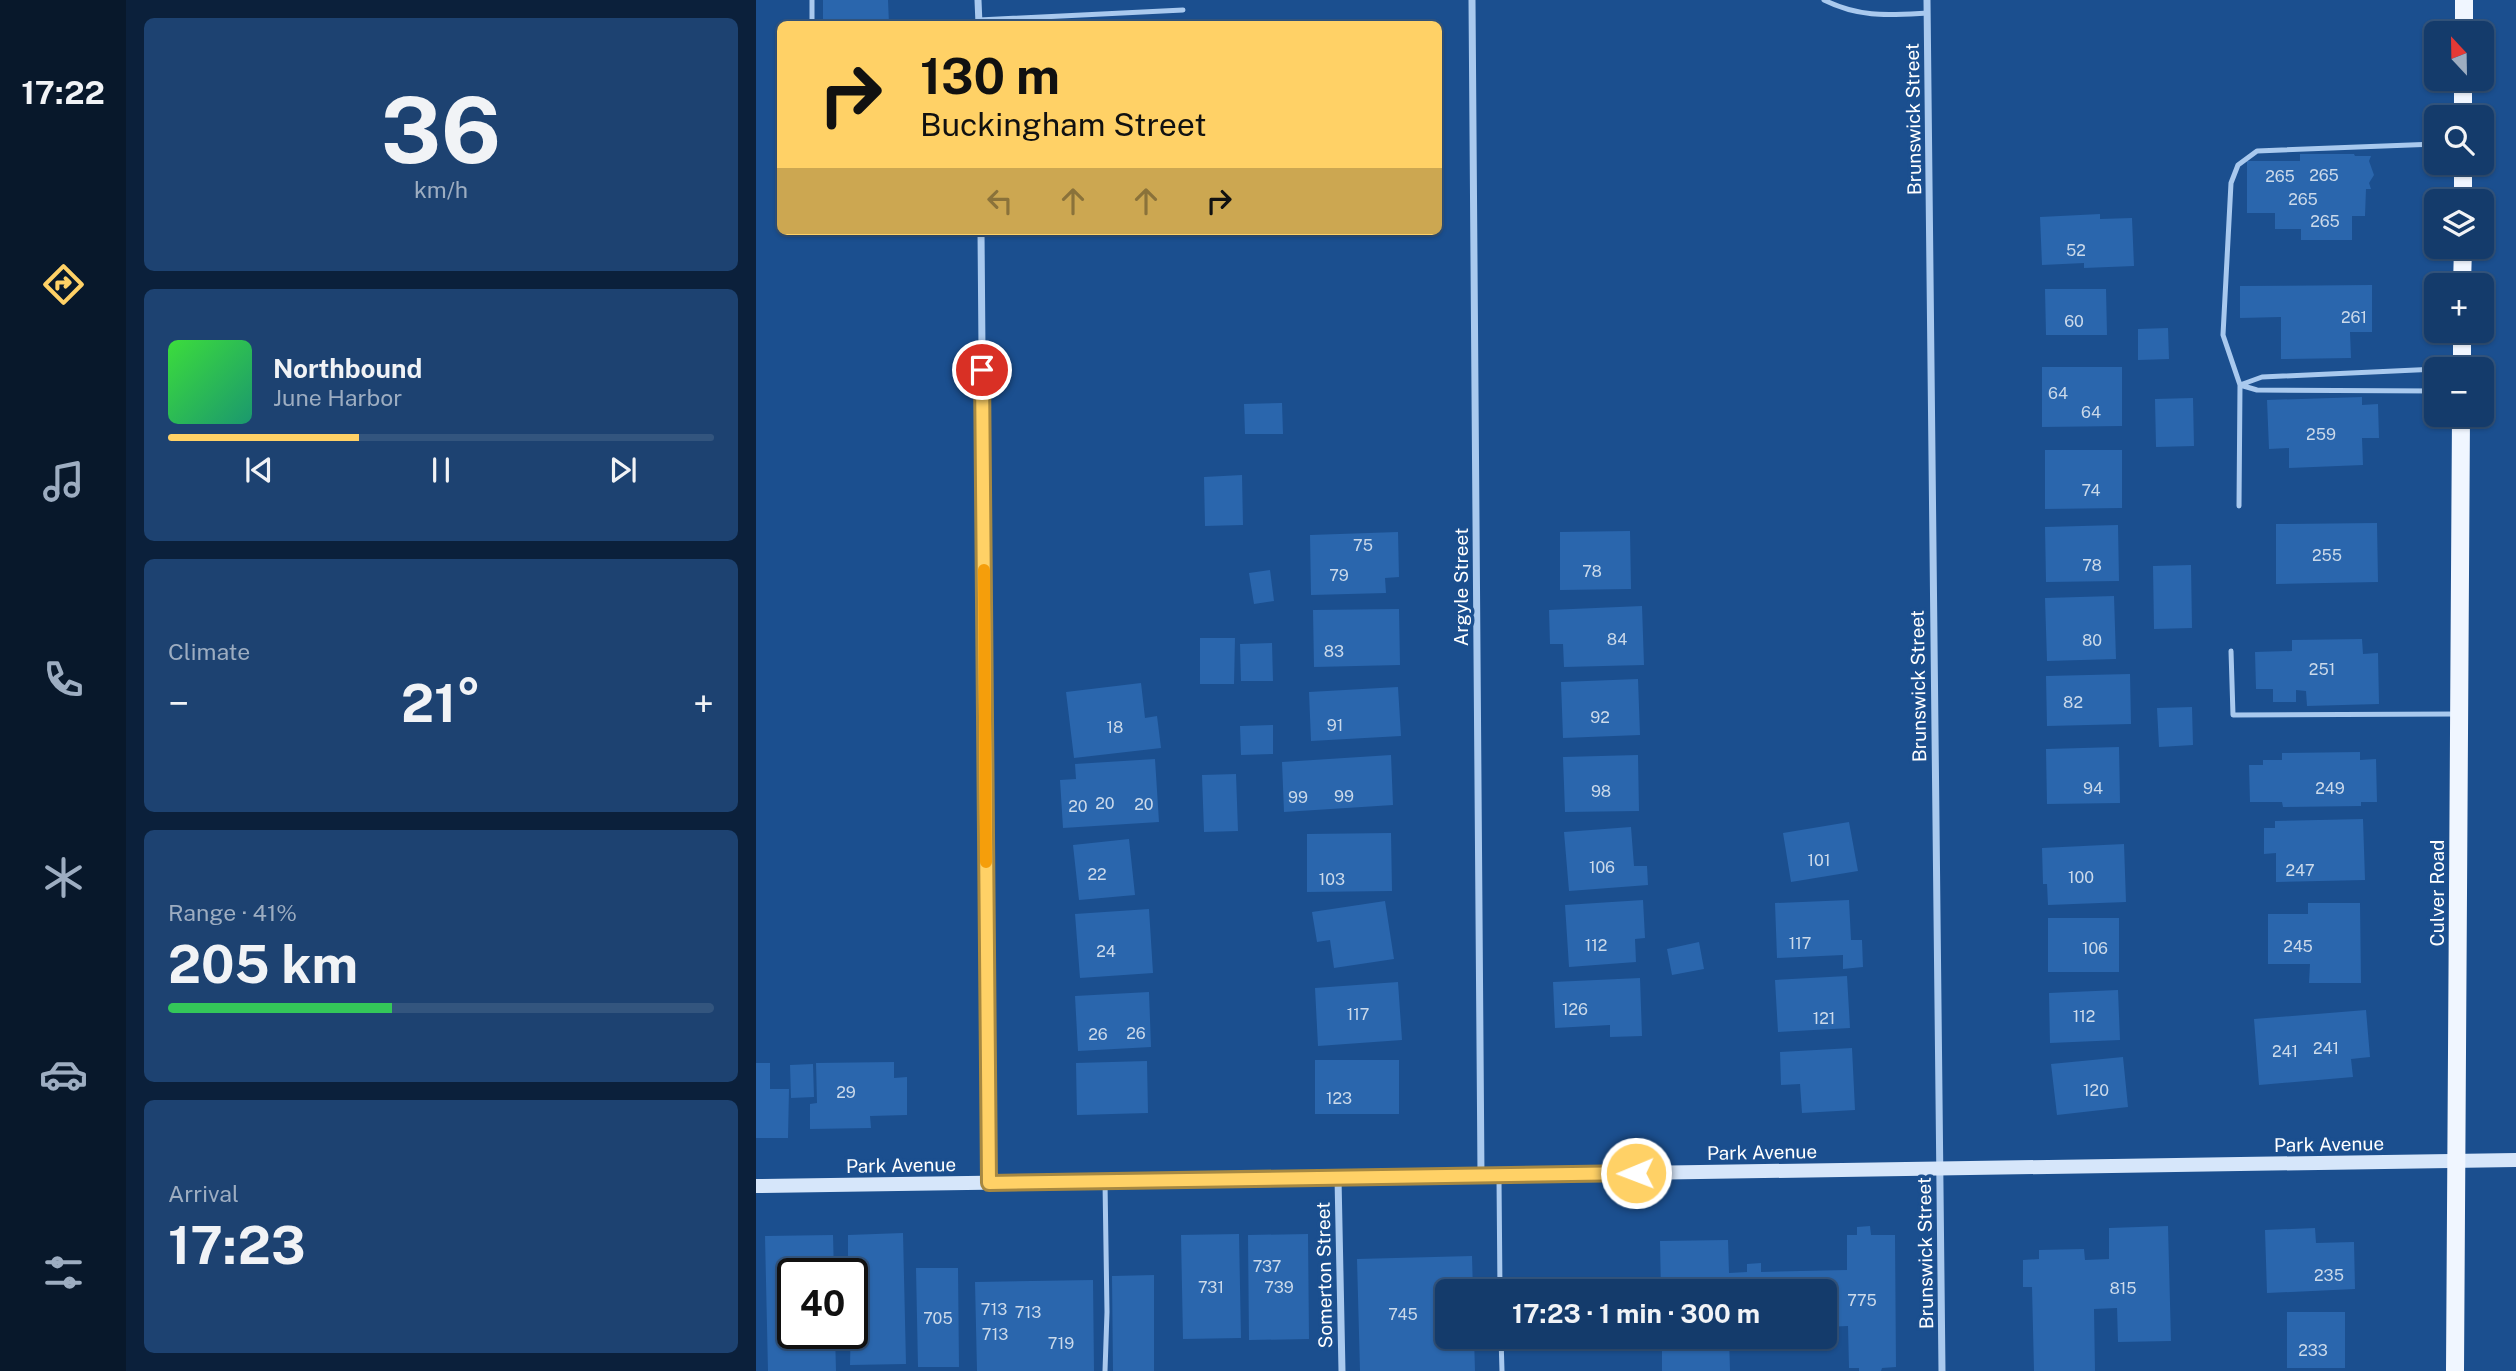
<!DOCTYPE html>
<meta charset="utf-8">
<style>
body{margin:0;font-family:"Public Sans",sans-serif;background:#1d4271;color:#f1f3f6;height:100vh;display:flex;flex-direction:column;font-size:26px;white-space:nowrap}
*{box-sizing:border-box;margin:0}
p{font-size:23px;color:#9dadc1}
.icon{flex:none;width:38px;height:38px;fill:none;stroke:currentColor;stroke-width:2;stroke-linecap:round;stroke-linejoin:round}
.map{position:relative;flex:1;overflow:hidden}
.side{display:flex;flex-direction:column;gap:18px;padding:18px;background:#0b203b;width:630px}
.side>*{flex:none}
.hud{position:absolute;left:21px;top:21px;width:665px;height:214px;border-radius:10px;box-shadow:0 2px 5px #0004,0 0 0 2px #33557e;background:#ffd166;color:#111;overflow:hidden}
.needle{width:46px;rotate:338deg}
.fabs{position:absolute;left:1668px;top:21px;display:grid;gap:14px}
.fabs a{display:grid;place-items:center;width:70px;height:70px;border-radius:10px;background:#143b6b;box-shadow:0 2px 5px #0004,0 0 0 2px #33557e;font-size:35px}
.speed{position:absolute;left:21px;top:1258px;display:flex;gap:14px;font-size:35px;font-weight:700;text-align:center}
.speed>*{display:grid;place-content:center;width:91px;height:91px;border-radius:50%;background:#143b6b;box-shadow:0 2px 5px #0004,0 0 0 2px #33557e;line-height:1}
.speed .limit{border:4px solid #111;border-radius:10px;background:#fff;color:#111}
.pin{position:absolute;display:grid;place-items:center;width:60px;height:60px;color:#fff;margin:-30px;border:4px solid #fff;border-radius:50%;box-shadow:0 2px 7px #0007}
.me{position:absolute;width:77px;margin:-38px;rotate:269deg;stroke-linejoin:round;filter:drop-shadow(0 0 5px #0008)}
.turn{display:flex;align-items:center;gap:24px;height:147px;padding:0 28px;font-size:32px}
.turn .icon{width:91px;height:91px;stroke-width:2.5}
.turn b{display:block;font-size:49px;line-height:60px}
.lanes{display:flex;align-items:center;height:66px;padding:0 28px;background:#0003;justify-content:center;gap:35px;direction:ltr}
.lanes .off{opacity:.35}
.big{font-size:52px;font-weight:700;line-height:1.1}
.side .tile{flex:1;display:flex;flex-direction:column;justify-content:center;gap:10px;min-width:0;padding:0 24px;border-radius:10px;background:#1d4271}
.side .dial{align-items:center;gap:0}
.dial b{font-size:91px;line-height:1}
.song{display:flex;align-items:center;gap:21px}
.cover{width:84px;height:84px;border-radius:10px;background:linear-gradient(135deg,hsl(120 70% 55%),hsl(160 70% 35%))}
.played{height:7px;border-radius:4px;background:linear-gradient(90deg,#ffd166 35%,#33557e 35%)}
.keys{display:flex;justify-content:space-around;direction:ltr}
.heat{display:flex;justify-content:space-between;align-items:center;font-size:38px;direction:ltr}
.charge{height:10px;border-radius:5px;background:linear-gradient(90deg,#34c759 41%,#33557e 0)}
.trip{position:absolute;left:679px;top:1279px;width:402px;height:70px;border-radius:10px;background:#143b6b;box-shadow:0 2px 5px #0004,0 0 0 2px #33557e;font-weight:700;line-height:70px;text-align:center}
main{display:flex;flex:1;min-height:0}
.tabs{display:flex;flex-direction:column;width:126px;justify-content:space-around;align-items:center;background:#08182b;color:#9dadc1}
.tabs .icon{width:49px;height:49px}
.tabs .active{color:#ffd166}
.tabs b{font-size:32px;color:#f1f3f6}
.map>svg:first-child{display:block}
</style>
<main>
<nav class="tabs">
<b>17:22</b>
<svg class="icon active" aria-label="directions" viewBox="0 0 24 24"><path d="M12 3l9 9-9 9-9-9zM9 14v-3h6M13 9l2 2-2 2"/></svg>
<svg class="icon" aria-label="music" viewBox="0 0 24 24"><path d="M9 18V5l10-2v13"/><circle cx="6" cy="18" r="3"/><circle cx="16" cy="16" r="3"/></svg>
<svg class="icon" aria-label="phone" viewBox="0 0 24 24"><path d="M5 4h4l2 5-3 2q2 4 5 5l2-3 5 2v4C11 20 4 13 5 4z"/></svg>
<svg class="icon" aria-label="climate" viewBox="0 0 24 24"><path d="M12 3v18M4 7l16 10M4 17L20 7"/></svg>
<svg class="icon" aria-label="car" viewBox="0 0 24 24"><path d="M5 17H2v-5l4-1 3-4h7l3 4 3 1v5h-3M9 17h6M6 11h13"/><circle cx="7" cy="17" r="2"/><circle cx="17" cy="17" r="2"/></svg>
<svg class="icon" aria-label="filters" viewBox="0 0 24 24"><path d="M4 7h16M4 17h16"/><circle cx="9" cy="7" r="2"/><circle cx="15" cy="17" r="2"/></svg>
</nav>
<section class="side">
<div class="tile dial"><b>36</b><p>km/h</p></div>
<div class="tile">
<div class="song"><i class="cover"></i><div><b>Northbound</b><p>June Harbor</p></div></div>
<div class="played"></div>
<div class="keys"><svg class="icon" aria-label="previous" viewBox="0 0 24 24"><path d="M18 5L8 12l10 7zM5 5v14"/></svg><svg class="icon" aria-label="pause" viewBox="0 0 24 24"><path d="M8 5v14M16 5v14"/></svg><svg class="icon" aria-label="next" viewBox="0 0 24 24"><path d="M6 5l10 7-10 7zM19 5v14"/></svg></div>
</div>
<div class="tile"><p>Climate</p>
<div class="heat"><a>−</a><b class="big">21°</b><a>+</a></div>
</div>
<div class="tile"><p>Range · 41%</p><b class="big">205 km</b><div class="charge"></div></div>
<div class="tile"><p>Arrival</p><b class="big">17:23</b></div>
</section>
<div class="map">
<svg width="1760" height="1371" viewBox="0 0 1760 1371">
<rect width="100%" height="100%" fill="#1b4f8f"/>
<path fill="#2a66ad" d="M 67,0 L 132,0 L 133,24 L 67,24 Z
M 1544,154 L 1598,154 L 1599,156 L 1615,156 L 1613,161 L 1618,175 L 1613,183 L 1615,189 L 1610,189 L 1609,216 L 1596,216 L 1596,240 L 1545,240 L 1545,229 L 1519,229 L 1519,213 L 1491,213 L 1491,161 L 1544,161 Z
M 1344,214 L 1344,219 L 1376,218 L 1378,266 L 1328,268 L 1328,263 L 1286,265 L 1284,217 Z
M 1616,285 L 1616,332 L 1594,332 L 1595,358 L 1525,359 L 1525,317 L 1484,318 L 1484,286 Z
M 1289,289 L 1350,289 L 1351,335 L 1290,335 Z
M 1412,328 L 1413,359 L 1382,360 L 1382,329 Z
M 1286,367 L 1366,367 L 1366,426 L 1286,427 Z
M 1606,397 L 1606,405 L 1622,404 L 1623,438 L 1606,438 L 1607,465 L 1533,468 L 1533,448 L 1513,449 L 1511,400 Z
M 1437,398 L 1438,446 L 1400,447 L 1399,399 Z
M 526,403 L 527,434 L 489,434 L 488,404 Z
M 1289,450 L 1366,450 L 1366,508 L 1289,509 Z
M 486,475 L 487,525 L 449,526 L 448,477 Z
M 1621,523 L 1622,582 L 1520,584 L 1520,524 Z
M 1362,525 L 1363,581 L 1290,582 L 1289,527 Z
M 874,531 L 875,589 L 804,590 L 804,532 Z
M 642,532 L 643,577 L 629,578 L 630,593 L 555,595 L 554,535 Z
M 1435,565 L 1436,628 L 1398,629 L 1397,566 Z
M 514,570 L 518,601 L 498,604 L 493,573 Z
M 1358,596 L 1360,659 L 1291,661 L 1289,598 Z
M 886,606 L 888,665 L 808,667 L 807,644 L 794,644 L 793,610 Z
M 643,609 L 644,665 L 558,667 L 557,610 Z
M 444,638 L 479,638 L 478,684 L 444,684 Z
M 1606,639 L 1607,654 L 1622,653 L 1623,704 L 1551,706 L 1550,691 L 1540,690 L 1540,702 L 1517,702 L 1517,689 L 1500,689 L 1499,652 L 1536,651 L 1536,640 Z
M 516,643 L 517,681 L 485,681 L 484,644 Z
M 1374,674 L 1375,724 L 1291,726 L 1290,676 Z
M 882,679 L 884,735 L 807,738 L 805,682 Z
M 385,683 L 389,718 L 401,716 L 405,748 L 318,758 L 310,692 Z
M 642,687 L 645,736 L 555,741 L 553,692 Z
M 1436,707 L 1437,745 L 1403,747 L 1401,708 Z
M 517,725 L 517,754 L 485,755 L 484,726 Z
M 1363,747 L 1364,803 L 1291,804 L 1290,749 Z
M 1604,752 L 1604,760 L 1620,759 L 1621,802 L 1605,802 L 1605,806 L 1527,807 L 1526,802 L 1494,802 L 1493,765 L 1507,765 L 1507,760 L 1526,760 L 1526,753 Z
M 635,755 L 637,805 L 528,812 L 526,762 Z
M 882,755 L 883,811 L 809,812 L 807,757 Z
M 399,759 L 403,822 L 307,828 L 304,780 L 320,779 L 319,764 Z
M 480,774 L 482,831 L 448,832 L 446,775 Z
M 1607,819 L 1609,880 L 1520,882 L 1520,853 L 1508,854 L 1508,828 L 1519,828 L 1519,821 Z
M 1093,822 L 1102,871 L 1035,882 L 1027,833 Z
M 875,827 L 878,866 L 891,866 L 892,885 L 813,891 L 808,832 Z
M 635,833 L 636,891 L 551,892 L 551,834 Z
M 373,839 L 379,895 L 323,900 L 317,845 Z
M 1368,844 L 1370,902 L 1292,905 L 1291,884 L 1287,884 L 1286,848 Z
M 887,900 L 889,938 L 879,939 L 880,962 L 813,967 L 809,905 Z
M 1093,900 L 1095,940 L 1106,940 L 1107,967 L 1087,969 L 1087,955 L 1021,958 L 1019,903 Z
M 629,901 L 638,959 L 578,968 L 574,940 L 561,942 L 556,912 Z
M 1552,903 L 1604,903 L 1605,983 L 1553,983 L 1554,964 L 1512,964 L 1512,914 L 1552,914 Z
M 393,909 L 397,973 L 324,978 L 319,914 Z
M 1292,918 L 1363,918 L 1363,972 L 1292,972 Z
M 943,942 L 948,969 L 916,975 L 911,949 Z
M 1091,976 L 1094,1028 L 1022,1032 L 1019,980 Z
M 884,978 L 886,1036 L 854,1037 L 854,1025 L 799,1028 L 797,982 Z
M 642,982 L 646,1040 L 562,1046 L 559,988 Z
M 1362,990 L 1364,1040 L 1294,1043 L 1293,993 Z
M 393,992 L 395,1047 L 322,1051 L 319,996 Z
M 1610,1010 L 1614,1057 L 1595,1059 L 1597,1077 L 1503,1085 L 1498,1019 Z
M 1096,1048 L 1099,1110 L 1046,1113 L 1044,1084 L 1025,1085 L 1024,1052 Z
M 1367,1057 L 1372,1107 L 1301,1115 L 1295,1064 Z
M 559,1060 L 643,1060 L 643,1114 L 559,1114 Z
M 391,1061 L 392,1113 L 321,1115 L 320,1063 Z
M 138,1062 L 138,1078 L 151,1077 L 151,1115 L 114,1116 L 115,1128 L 54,1129 L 54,1104 L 61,1103 L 60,1063 Z
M 0,1063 L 14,1063 L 14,1089 L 33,1089 L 32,1138 L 0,1138 Z
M 57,1064 L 58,1097 L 35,1098 L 34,1065 Z
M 1114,1226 L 1115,1235 L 1139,1235 L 1140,1367 L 1126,1368 L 1125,1371 L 1103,1371 L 1103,1368 L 1093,1368 L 1092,1326 L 1069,1327 L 1069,1292 L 905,1292 L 904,1241 L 972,1240 L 973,1273 L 991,1272 L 991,1264 L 1005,1263 L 1005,1272 L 1091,1270 L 1091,1235 L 1101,1235 L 1101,1227 Z
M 1412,1226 L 1415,1341 L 1362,1342 L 1361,1308 L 1338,1309 L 1339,1371 L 1278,1371 L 1276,1287 L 1267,1287 L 1267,1260 L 1283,1259 L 1283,1250 L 1328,1249 L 1329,1260 L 1353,1259 L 1353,1228 Z
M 1559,1228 L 1560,1243 L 1598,1242 L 1599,1289 L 1511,1293 L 1509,1230 Z
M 147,1233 L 150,1364 L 94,1365 L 96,1274 L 92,1274 L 92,1235 Z
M 483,1234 L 485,1338 L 427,1339 L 425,1235 Z
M 552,1234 L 553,1339 L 493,1340 L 492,1235 Z
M 77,1235 L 78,1274 L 37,1274 L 37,1334 L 79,1334 L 80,1371 L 12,1371 L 9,1236 Z
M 716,1256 L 717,1292 L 691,1292 L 691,1337 L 718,1337 L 719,1371 L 604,1371 L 601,1259 Z
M 160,1268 L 202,1268 L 203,1367 L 162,1367 Z
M 398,1275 L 398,1371 L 357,1371 L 356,1276 Z
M 337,1280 L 338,1371 L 221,1371 L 219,1282 Z
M 1531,1312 L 1589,1312 L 1589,1368 L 1531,1368 Z
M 906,1337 L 973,1337 L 974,1371 L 906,1371 Z"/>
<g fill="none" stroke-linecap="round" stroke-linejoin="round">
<path stroke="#a9c9ee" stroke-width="5" d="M 56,0 L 56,24
M 1068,0 C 1104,18 1133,15 1171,13
M 223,20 L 427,10
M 1680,144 L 1501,151 L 1482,165 L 1475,183 L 1467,335 L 1484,385 L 1506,377 L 1703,368
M 1483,506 L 1484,385 L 1501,390 L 1680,391
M 1475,651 L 1477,715 L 1700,714
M 743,1178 L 744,1292
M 745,1337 L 746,1371
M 349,1371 L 351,1312 L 349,1182"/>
<path stroke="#a9c9ee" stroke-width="7" d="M 222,0 L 223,24
M 716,0 L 725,1175
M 1171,0 L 1186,1371
M 225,231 L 233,1182
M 582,1178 L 586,1371"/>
<path stroke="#d6e6fa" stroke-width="14" d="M 0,1186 L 1760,1160"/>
<path stroke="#f0f6ff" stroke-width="18" d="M 1708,33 L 1708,0
M 1707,117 L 1707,79
M 1707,201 L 1707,163
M 1706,285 L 1707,247
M 1706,369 L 1706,331
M 1699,1371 L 1705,415"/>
</g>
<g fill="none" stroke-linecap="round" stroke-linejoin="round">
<g stroke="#a68842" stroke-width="18">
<path id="route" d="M 226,370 L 233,1183 L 880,1173"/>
</g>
<use href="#route" stroke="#ffd166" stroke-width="12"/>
<path stroke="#f59e0b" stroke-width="12" d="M 228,570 L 230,862"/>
</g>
<g text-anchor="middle" stroke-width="7" stroke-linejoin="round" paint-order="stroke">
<g font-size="16" fill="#cad9ea">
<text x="1568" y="181">265</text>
<text x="1524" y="182">265</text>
<text x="1547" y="205">265</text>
<text x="1569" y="227">265</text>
<text x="1320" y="256">52</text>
<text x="1598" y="323">261</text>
<text x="1318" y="327">60</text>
<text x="1302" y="399">64</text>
<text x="1335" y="418">64</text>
<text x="1565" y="440">259</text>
<text x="1335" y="496">74</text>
<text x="607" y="551">75</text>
<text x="1571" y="561">255</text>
<text x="1336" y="571">78</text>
<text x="836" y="577">78</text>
<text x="583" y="581">79</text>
<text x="861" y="645">84</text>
<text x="1336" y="646">80</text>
<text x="578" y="657">83</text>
<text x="1566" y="675">251</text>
<text x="1317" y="708">82</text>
<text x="844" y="723">92</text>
<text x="579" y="731">91</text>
<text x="359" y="733">18</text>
<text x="1337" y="794">94</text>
<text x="1574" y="794">249</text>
<text x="845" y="797">98</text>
<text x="588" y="802">99</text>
<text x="542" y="803">99</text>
<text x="349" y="809">20</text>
<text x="388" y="810">20</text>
<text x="322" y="812">20</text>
<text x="1063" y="866">101</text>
<text x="846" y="873">106</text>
<text x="1544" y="876">247</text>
<text x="341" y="880">22</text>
<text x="1325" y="883">100</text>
<text x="576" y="885">103</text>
<text x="1044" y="949">117</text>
<text x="840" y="951">112</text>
<text x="1542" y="952">245</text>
<text x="1339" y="954">106</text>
<text x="350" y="957">24</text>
<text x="819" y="1015">126</text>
<text x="602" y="1020">117</text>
<text x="1328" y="1022">112</text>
<text x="1068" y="1024">121</text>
<text x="380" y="1039">26</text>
<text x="342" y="1040">26</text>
<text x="1570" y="1054">241</text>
<text x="1529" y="1057">241</text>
<text x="1340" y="1096">120</text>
<text x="90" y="1098">29</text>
<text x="583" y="1104">123</text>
<text x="511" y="1272">737</text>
<text x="1573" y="1281">235</text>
<text x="455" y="1293">731</text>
<text x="523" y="1293">739</text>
<text x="1367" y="1294">815</text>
<text x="1106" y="1306">775</text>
<text x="238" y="1315">713</text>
<text x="272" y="1318">713</text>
<text x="647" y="1320">745</text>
<text x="182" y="1324">705</text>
<text x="239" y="1340">713</text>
<text x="305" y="1349">719</text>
<text x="1557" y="1356">233</text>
</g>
<g font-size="19" fill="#fff" stroke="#1b4f8f">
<text transform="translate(1157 119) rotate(-91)" y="7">Brunswick Street</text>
<text transform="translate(705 587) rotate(-90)" y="7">Argyle Street</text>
<text transform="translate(1162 686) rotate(-91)" y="7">Brunswick Street</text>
<text transform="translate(1681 893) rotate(-90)" y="7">Culver Road</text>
<text transform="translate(1573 1144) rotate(-1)" y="7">Park Avenue</text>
<text transform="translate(1006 1152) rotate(-1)" y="7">Park Avenue</text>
<text transform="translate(145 1165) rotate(-1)" y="7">Park Avenue</text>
<text transform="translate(1169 1253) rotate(-91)" y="7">Brunswick Street</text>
<text transform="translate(568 1275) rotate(-91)" y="7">Somerton Street</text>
</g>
</g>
</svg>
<div class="fabs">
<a><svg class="needle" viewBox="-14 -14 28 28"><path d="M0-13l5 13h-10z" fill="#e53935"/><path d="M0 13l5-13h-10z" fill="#9dadc1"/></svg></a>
<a><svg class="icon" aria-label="search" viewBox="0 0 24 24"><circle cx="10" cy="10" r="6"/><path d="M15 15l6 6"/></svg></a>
<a><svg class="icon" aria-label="layers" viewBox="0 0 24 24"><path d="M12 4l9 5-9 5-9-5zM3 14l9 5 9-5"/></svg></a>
<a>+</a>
<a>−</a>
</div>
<div class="speed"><div class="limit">40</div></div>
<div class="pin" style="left:226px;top:370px;background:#d93025"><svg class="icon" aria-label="arrive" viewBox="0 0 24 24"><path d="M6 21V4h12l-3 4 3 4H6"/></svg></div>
<svg class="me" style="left:880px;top:1173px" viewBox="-20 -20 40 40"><circle r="17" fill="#ffd166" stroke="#fff" stroke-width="3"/><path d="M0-11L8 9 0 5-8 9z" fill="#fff"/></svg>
<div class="trip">17:23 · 1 min · 300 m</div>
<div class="hud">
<div class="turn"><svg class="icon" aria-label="right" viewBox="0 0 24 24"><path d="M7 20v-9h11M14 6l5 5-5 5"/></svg><div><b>130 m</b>Buckingham Street</div></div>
<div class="lanes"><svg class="icon off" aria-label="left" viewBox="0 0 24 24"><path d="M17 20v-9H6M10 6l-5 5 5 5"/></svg><svg class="icon off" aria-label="ahead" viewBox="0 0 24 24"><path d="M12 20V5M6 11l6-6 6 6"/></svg><svg class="icon off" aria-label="ahead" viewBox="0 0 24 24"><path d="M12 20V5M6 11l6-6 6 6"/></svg><svg class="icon" aria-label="right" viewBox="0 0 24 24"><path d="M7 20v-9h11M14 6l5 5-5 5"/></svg></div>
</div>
</div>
</main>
